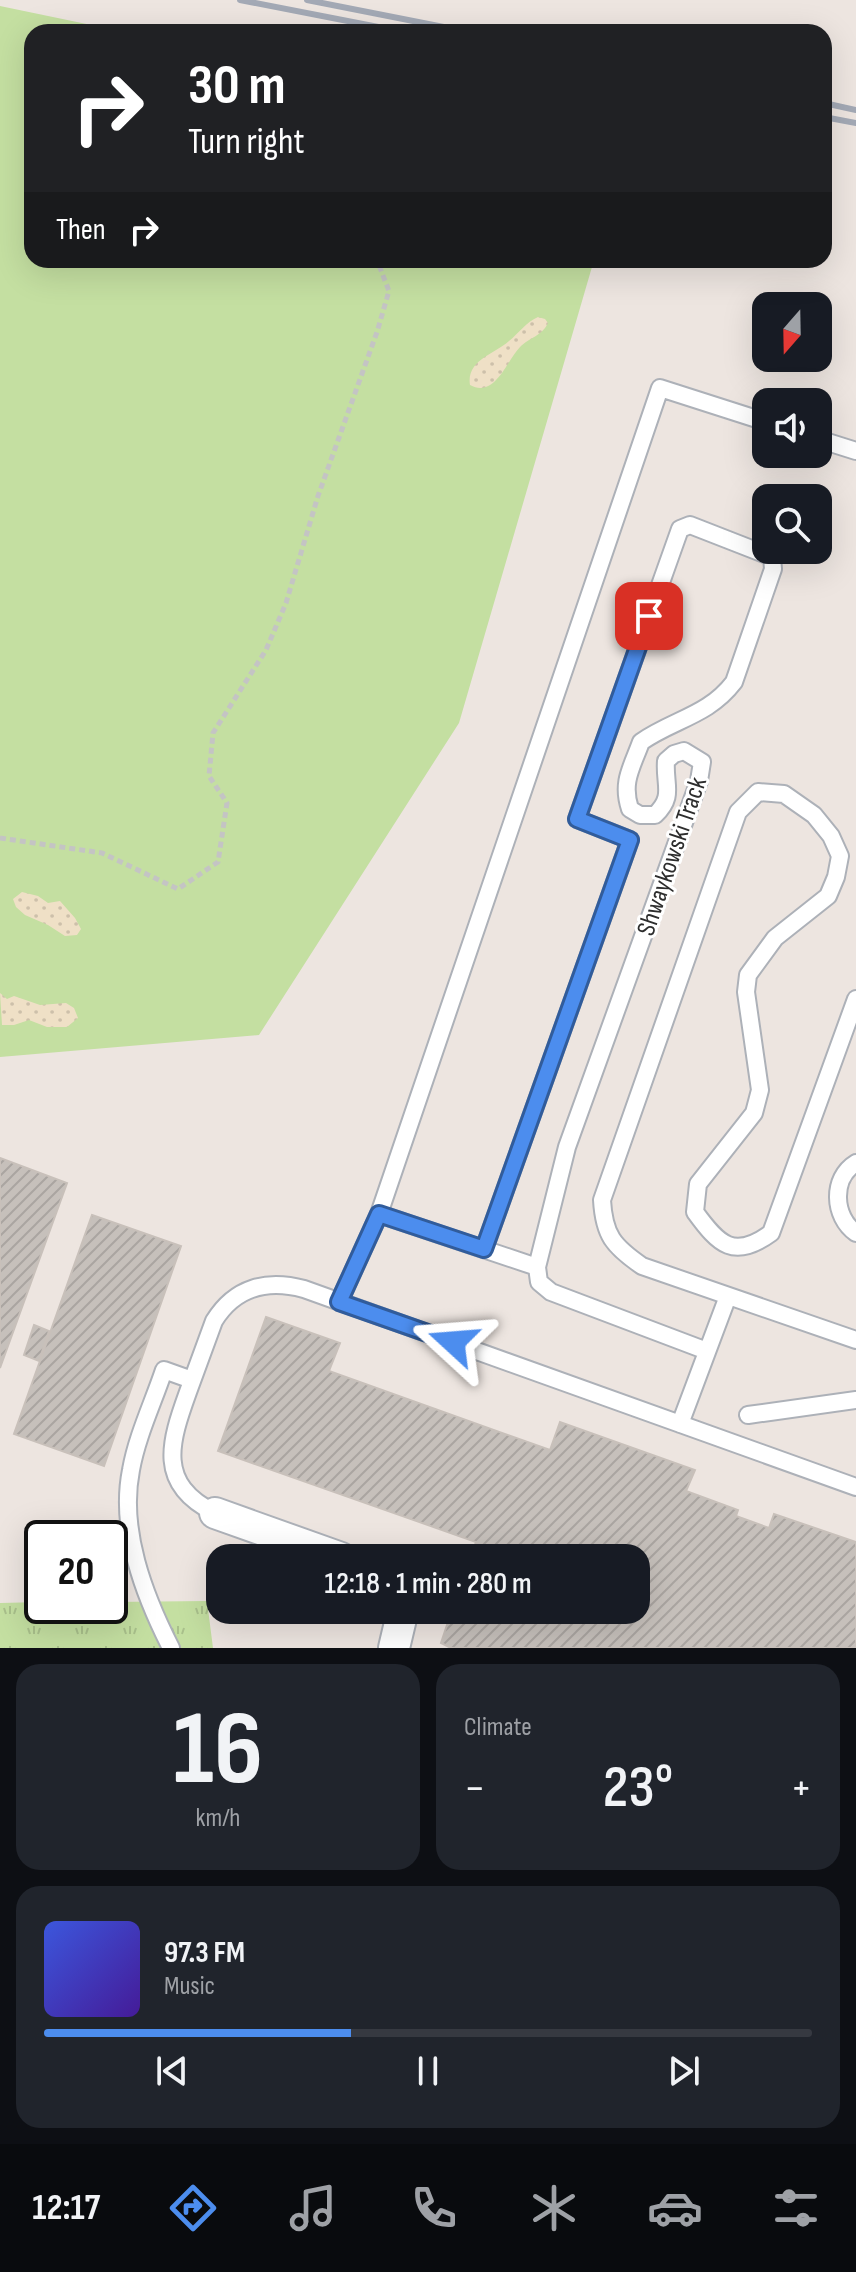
<!DOCTYPE html>
<meta charset="utf-8">
<style>
body{margin:0;font-family:"Sofia Sans Condensed",sans-serif;background:#20242c;color:#f1f3f6;height:100vh;display:flex;flex-direction:column;font-size:30px;white-space:nowrap}
*{box-sizing:border-box;margin:0}
p{font-size:26px;color:#9ea1a6}
.icon{flex:none;width:44px;height:44px;fill:none;stroke:currentColor;stroke-width:2;stroke-linecap:round;stroke-linejoin:round}
.map{position:relative;height:1648px;overflow:hidden}
.details{display:flex;flex-direction:column;gap:16px;padding:16px;background:#0d0f14;flex:1}
.details>*{flex:none}
.banner{position:absolute;left:24px;top:24px;width:808px;height:244px;border-radius:24px;box-shadow:0 8px 32px #0002;background:#202124;color:#fff;overflow:hidden}
.needle{width:52px;rotate:200deg}
.fabs{position:absolute;left:752px;top:292px;display:grid;gap:16px}
.fabs a{display:grid;place-items:center;width:80px;height:80px;border-radius:16px;background:#171b24;box-shadow:0 8px 32px #0002;font-size:40px}
.speed{position:absolute;left:24px;top:1520px;display:flex;gap:16px;font-size:40px;font-weight:700;text-align:center}
.speed>*{display:grid;place-content:center;width:104px;height:104px;border-radius:50%;background:#171b24;box-shadow:0 8px 32px #0002;line-height:1}
.speed .limit{border:4px solid #111;border-radius:12px;background:#fff;color:#111}
.pin{position:absolute;display:grid;place-items:center;width:68px;height:68px;color:#fff;margin:-34px;border-radius:16px;box-shadow:0 4px 12px #0006}
.me{position:absolute;width:88px;margin:-44px;rotate:289deg;stroke-linejoin:round;filter:drop-shadow(0 0 6px #0008)}
.turn{display:flex;align-items:center;gap:28px;height:168px;padding:0 32px;font-size:36px}
.turn .icon{width:104px;height:104px;stroke-width:2.5}
.turn b{display:block;font-size:56px;line-height:68px}
.then{display:flex;align-items:center;height:76px;padding:0 32px;background:#0003;gap:16px;font-size:30px}
.big{font-size:60px;font-weight:600;line-height:1.1}
.details .card{flex:1;display:flex;flex-direction:column;justify-content:center;gap:12px;min-width:0;padding:0 28px;border-radius:24px;background:#20242c}
.details .dial{align-items:center;gap:0}
.dial b{font-size:104px;line-height:1}
.song{display:flex;align-items:center;gap:24px}
.cover{width:96px;height:96px;border-radius:12px;background:linear-gradient(135deg,hsl(230 70% 55%),hsl(260 70% 35%))}
.played{height:8px;border-radius:4px;background:linear-gradient(90deg,#4c8dee 40%,#363941 40%)}
.keys{display:flex;justify-content:space-around;direction:ltr}
.heat{display:flex;justify-content:space-between;align-items:center;font-size:44px;direction:ltr}
.details .tiles{flex:1;display:grid;gap:16px;grid-template-columns:1fr 1fr}
.card:last-child{grid-column:span 2}
.trip{position:absolute;left:206px;top:1544px;width:444px;height:80px;border-radius:24px;background:#171b24;box-shadow:0 8px 32px #0002;font-weight:600;line-height:80px;text-align:center}
.dock{display:flex;height:128px;justify-content:space-around;align-items:center;background:#090b0e;color:#9ea1a6}
.dock .icon{width:56px;height:56px}
.dock .current{color:#4c8dee}
.dock b{font-size:36px;color:#f1f3f6}
.map>svg:first-child{display:block}
</style>
<div class="map">
<svg width="856" height="1648" viewBox="0 0 856 1648">
<defs>
<pattern id="sand-dots" width="8" height="8" patternUnits="userSpaceOnUse" patternTransform="scale(2)"><rect width="8" height="8" fill="#efe0c6"/><path d="M2 2h.1M6 6h.1" fill="none" stroke="#cdc0aa" stroke-width="1.8" stroke-linecap="round"/></pattern>
<pattern id="park-tufts" width="24" height="20" patternUnits="userSpaceOnUse" patternTransform="scale(2)"><rect width="24" height="20" fill="#c4dfa1"/><path d="M3 7l-1-3M5 7V3M7 7l1-3M15 17l-1-3M17 17v-4M19 17l1-3" fill="none" stroke="#a9c08b"/></pattern>
<pattern id="building-hatch" width="6" height="6" patternUnits="userSpaceOnUse" patternTransform="scale(2)"><rect width="6" height="6" fill="#c6c0bb"/><path d="M-1 1l2-2M0 6l6-6M5 7l2-2" fill="none" stroke="#aaa5a1"/></pattern>
</defs>
<rect width="100%" height="100%" fill="#ede5e0"/>
<path fill="#c4dfa1" d="M 0,6 L 125,32 L 32,32 L 32,260 L 594,260 L 459,723 L 259,1035 L 0,1057 Z"/>
<path fill="url(#sand-dots)" d="M 538,317 L 545,319 L 548,323 C 541,337 530,337 520,347 C 507,360 495,399 470,385 C 466,360 495,354 509,341 C 519,333 526,322 538,317 Z
M 22,892 L 38,896 L 48,903 L 60,901 L 75,918 L 81,929 L 77,935 L 65,936 L 48,925 L 25,915 L 16,907 L 13,899 Z
M 0,993 L 7,999 L 14,996 L 40,1005 L 66,1003 L 74,1008 L 78,1018 L 67,1027 L 47,1027 L 29,1020 L 14,1025 L 2,1025 Z"/>
<path fill="url(#park-tufts)" d="M 207,1601 L 213,1648 L 0,1648 L 0,1603 L 42,1602 L 42,1606 L 110,1606 L 110,1602 Z"/>
<path fill="url(#building-hatch)" stroke="#c8c0ba" stroke-width="2" d="M 0,1158 L 67,1183 L 0,1368 Z
M 92,1215 L 181,1246 L 104,1466 L 14,1434 Z
M 266,1317 L 340,1343 L 329,1371 L 550,1450 L 560,1422 L 695,1470 L 686,1491 L 738,1510 L 736,1516 L 769,1528 L 774,1514 L 856,1542 L 856,1648 L 451,1648 L 441,1643 L 452,1610 L 636,1610 L 636,1558 L 470,1558 L 476,1542 L 218,1451 Z
M 34,1325 L 49,1331 L 39,1361 L 24,1355 Z"/>
<g fill="none" stroke-linecap="round" stroke-linejoin="round">
<g stroke="#adb1b8" stroke-width="20">
<path id="lane" d="M 818,439 L 856,451
M 856,999 L 771,1233 C 734,1260 719,1245 695,1212 L 698,1184 L 754,1113 L 760,1090 L 746,992 L 748,975 L 775,938 L 828,896 L 836,877 L 840,856 L 831,836 L 814,815 L 784,794 L 758,792 L 738,812 L 602,1200 C 604,1235 613,1246 642,1266 L 856,1340
M 856,1163 C 831,1178 833,1217 856,1233
M 484,1249 L 630,840 L 577,819 L 680,529 L 690,525 L 772,557 L 773,569 L 734,682 C 708,716 674,719 641,742 C 632,767 621,782 630,809 L 640,815 L 655,815 C 675,796 664,785 666,761 L 674,754 L 684,751 L 702,762 L 699,781 L 567,1147 L 537,1267 L 539,1282 L 551,1292 L 707,1351
M 537,1267 L 379,1214 L 660,388 L 766,422
M 339,1302 L 379,1214
M 748,1415 L 856,1400
M 680,1424 L 728,1296
M 215,1513 C 156,1484 170,1442 188,1392 C 197,1368 205,1345 214,1321 C 235,1287 267,1279 304,1289 L 856,1487
M 171,1648 C 144,1595 119,1530 131,1470 C 137,1436 153,1403 164,1370 L 192,1380"/>
</g>
<g stroke="#adb1b8" stroke-width="34">
<path id="street" d="M 215,1513 L 341,1558
M 394,1648 L 403,1610"/>
</g>
<path stroke="#c4c4c4" stroke-width="5" stroke-dasharray="6 4" stroke-linecap="butt" d="M 0,838 L 102,853 L 178,889 L 218,862 L 227,803 L 209,776 L 213,733 L 266,650 L 286,603 L 318,496 L 377,332 L 389,291 L 377,260"/>
<use href="#lane" stroke="#fff" stroke-width="16"/>
<use href="#street" stroke="#fff" stroke-width="30"/>
<path stroke="#a3a9b5" stroke-width="6" d="M 240,0 L 404,32
M 307,0 L 469,32
M 824,103 L 856,110
M 824,117 L 856,123"/>
</g>
<g fill="none" stroke-linecap="round" stroke-linejoin="round">
<g stroke="#315c9b" stroke-width="20">
<path id="route" d="M 453,1342 L 339,1302 L 379,1214 L 484,1249 L 630,840 L 577,819 L 649,616"/>
</g>
<use href="#route" stroke="#4c8dee" stroke-width="14"/>
</g>
<g text-anchor="middle" stroke-width="6" stroke-linejoin="round" paint-order="stroke">
<g font-size="26" fill="#2d2d2d" stroke="#fff">
<text transform="translate(671 856) rotate(-71)" y="9">Shwaykowski Track</text>
</g>
</g>
</svg>
<div class="fabs">
<a><svg class="needle" viewBox="-14 -14 28 28"><path d="M0-13l5 13h-10z" fill="#e53935"/><path d="M0 13l5-13h-10z" fill="#9ea1a6"/></svg></a>
<a><svg class="icon" aria-label="sound" viewBox="0 0 24 24"><path d="M4 9h4l5-4v14l-5-4H4zM17 9q2 3 0 6"/></svg></a>
<a><svg class="icon" aria-label="search" viewBox="0 0 24 24"><circle cx="10" cy="10" r="6"/><path d="M15 15l6 6"/></svg></a>
</div>
<div class="speed"><div class="limit">20</div></div>
<div class="pin" style="left:649px;top:616px;background:#d93025"><svg class="icon" aria-label="arrive" viewBox="0 0 24 24"><path d="M6 21V4h12l-3 4 3 4H6"/></svg></div>
<svg class="me" style="left:453px;top:1342px" viewBox="-20 -20 40 40"><path d="M0-17L14 15 0 8-14 15z" fill="#4c8dee" stroke="#fff" stroke-width="4"/></svg>
<div class="trip">12:18 · 1 min · 280 m</div>
<div class="banner">
<div class="turn"><svg class="icon" aria-label="right" viewBox="0 0 24 24"><path d="M7 20v-9h11M14 6l5 5-5 5"/></svg><div><b>30 m</b>Turn right</div></div>
<div class="then">Then<svg class="icon" aria-label="right" viewBox="0 0 24 24"><path d="M7 20v-9h11M14 6l5 5-5 5"/></svg></div>
</div>
</div>
<section class="details">
<div class="tiles">
<div class="card dial"><b>16</b><p>km/h</p></div>
<div class="card"><p>Climate</p>
<div class="heat"><a>−</a><b class="big">23°</b><a>+</a></div>
</div>
<div class="card">
<div class="song"><i class="cover"></i><div><b>97.3 FM</b><p>Music</p></div></div>
<div class="played"></div>
<div class="keys"><svg class="icon" aria-label="previous" viewBox="0 0 24 24"><path d="M18 5L8 12l10 7zM5 5v14"/></svg><svg class="icon" aria-label="pause" viewBox="0 0 24 24"><path d="M8 5v14M16 5v14"/></svg><svg class="icon" aria-label="next" viewBox="0 0 24 24"><path d="M6 5l10 7-10 7zM19 5v14"/></svg></div>
</div>
</div>
</section>
<nav class="dock">
<b>12:17</b>
<svg class="icon current" aria-label="directions" viewBox="0 0 24 24"><path d="M12 3l9 9-9 9-9-9zM9 14v-3h6M13 9l2 2-2 2"/></svg>
<svg class="icon" aria-label="music" viewBox="0 0 24 24"><path d="M9 18V5l10-2v13"/><circle cx="6" cy="18" r="3"/><circle cx="16" cy="16" r="3"/></svg>
<svg class="icon" aria-label="phone" viewBox="0 0 24 24"><path d="M5 4h4l2 5-3 2q2 4 5 5l2-3 5 2v4C11 20 4 13 5 4z"/></svg>
<svg class="icon" aria-label="climate" viewBox="0 0 24 24"><path d="M12 3v18M4 7l16 10M4 17L20 7"/></svg>
<svg class="icon" aria-label="car" viewBox="0 0 24 24"><path d="M5 17H2v-5l4-1 3-4h7l3 4 3 1v5h-3M9 17h6M6 11h13"/><circle cx="7" cy="17" r="2"/><circle cx="17" cy="17" r="2"/></svg>
<svg class="icon" aria-label="filters" viewBox="0 0 24 24"><path d="M4 7h16M4 17h16"/><circle cx="9" cy="7" r="2"/><circle cx="15" cy="17" r="2"/></svg>
</nav>
